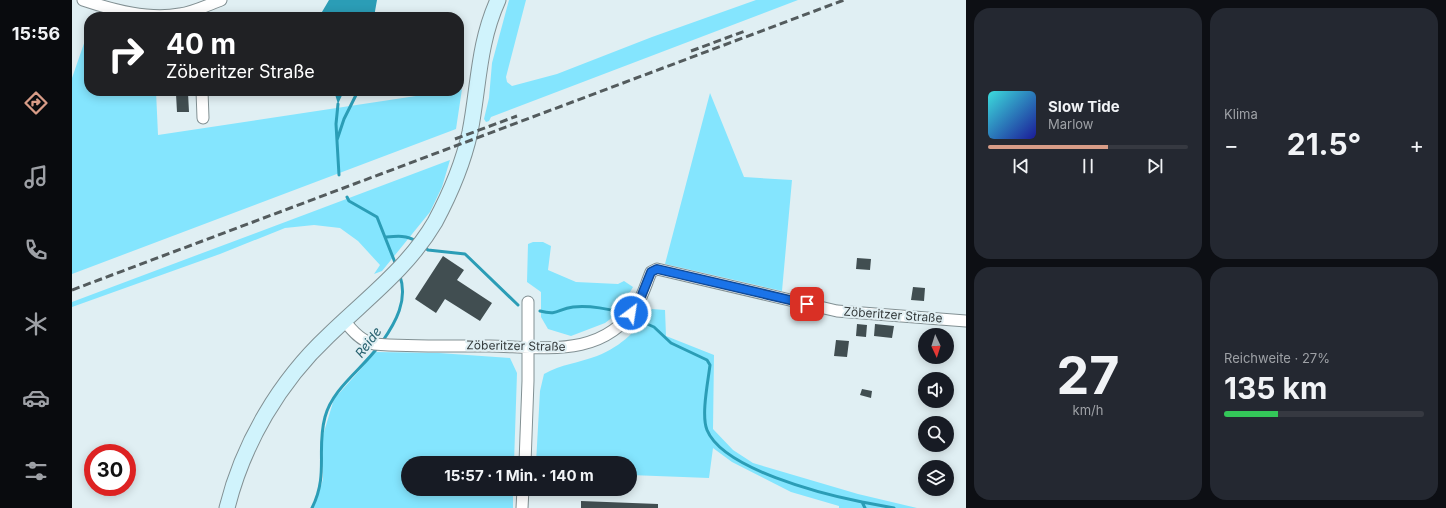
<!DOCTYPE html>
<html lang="de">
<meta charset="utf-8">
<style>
body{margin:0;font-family:Inter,sans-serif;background:#242831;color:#f1f3f6;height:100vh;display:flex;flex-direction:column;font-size:15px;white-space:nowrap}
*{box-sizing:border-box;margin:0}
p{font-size:13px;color:#9ea1a6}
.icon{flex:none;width:22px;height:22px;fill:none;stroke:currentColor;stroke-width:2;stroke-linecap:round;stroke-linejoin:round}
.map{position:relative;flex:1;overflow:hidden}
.details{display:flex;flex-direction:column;gap:8px;padding:8px;background:#0d0f14;width:480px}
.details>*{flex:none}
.hud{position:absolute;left:12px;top:12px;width:380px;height:84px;border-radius:16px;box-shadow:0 2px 10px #0003;background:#202124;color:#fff;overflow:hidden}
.needle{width:26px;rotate:176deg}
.controls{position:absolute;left:846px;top:328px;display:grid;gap:8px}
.controls a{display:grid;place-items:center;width:36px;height:36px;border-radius:50%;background:#171b24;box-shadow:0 2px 10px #0003;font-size:20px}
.speed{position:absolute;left:12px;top:444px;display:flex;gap:8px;font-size:20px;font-weight:700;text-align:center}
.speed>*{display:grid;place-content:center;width:52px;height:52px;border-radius:50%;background:#171b24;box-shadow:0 2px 10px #0003;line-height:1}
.speed .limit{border:6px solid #d22;background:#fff;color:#111}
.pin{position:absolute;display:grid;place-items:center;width:34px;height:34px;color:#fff;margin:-17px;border-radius:8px;box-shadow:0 2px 6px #0006}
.me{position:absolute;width:44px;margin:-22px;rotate:31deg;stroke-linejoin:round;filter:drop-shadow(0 0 3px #0008)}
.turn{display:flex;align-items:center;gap:14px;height:84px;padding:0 16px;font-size:18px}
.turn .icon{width:52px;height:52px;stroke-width:2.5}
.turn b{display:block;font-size:28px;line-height:34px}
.big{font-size:30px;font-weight:700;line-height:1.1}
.details .card{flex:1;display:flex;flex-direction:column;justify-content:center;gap:6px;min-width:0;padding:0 14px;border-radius:16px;background:#242831}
.details .dial{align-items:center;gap:0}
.dial b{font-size:52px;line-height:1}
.song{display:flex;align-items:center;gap:12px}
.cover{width:48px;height:48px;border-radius:6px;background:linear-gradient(135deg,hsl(180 70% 55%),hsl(240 70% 35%))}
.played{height:4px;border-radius:2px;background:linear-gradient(90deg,#d89c87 60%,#363941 60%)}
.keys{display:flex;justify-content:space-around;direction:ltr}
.heat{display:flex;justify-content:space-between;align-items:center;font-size:22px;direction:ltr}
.charge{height:6px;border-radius:3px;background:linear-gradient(90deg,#34c759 27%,#363941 0)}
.details .tiles{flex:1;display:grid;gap:8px;grid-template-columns:repeat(2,1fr)}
.trip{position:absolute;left:329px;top:456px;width:236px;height:40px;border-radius:20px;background:#171b24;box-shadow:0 2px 10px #0003;font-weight:700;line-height:40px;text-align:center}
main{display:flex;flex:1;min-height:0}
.tabs{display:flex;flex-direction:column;width:72px;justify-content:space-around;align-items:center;background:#090b0e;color:#9ea1a6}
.tabs .icon{width:28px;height:28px}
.tabs .active{color:#d89c87}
.tabs b{font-size:18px;color:#f1f3f6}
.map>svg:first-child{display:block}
</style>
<main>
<nav class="tabs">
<b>15:56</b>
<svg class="icon active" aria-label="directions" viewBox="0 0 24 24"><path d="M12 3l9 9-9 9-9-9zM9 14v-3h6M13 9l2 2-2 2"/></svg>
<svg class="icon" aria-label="music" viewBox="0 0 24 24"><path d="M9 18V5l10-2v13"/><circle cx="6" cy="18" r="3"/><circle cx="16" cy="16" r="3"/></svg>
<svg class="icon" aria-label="phone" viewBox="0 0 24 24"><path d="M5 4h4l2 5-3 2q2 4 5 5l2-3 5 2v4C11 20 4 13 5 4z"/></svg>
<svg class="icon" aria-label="climate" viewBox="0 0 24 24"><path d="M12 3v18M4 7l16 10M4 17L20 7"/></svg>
<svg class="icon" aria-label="car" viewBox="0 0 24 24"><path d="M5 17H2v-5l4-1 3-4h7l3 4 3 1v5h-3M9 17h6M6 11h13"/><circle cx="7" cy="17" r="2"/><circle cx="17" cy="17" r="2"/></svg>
<svg class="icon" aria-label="filters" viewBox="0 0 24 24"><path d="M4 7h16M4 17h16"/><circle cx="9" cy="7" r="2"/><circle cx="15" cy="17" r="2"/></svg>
</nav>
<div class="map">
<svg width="894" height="508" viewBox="0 0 894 508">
<rect width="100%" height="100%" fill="#e0eff3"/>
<path fill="#84e5fe" d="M 437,0 L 454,0 L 434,77 L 435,82 L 440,86 L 485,74 L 580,37 L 684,0 L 726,0 L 419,117 L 417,121 L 414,122 L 412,119 L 417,98 L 420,63 Z
M 17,29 L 17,91 L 84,91 L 86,135 L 377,91 L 387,91 L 390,89 L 384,129 L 0,274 L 0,78 Z
M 638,93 L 672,177 L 720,180 L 710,291 L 593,264 Z
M 378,160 L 370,187 L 358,212 L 310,271 L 302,274 L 308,265 L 286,241 L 268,228 L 242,225 L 213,228 L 148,254 L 0,307 L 0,302 Z
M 461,242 L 471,242 L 479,246 L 476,270 L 504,282 L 546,284 L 552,281 L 561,287 L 545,314 L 533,323 L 499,336 L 476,329 L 469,317 L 469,292 L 455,282 L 456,244 Z
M 580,309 L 593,310 L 594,336 L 642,355 L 641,429 L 661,450 L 681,463 L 786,494 L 845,508 L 767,508 L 767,506 L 719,492 L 660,462 L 641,448 L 637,478 L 558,475 L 558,463 L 464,463 L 468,391 L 472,374 C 489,364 507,363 525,356 C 552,345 563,331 580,309 Z
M 304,352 L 367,353 L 438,358 L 445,373 L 442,463 L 336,463 L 336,489 L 441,489 L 441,508 L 240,508 L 245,499 L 251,479 L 251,435 L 262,399 Z"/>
<path fill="#2b9db6" d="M 257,0 L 305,0 L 302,17 L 247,17 Z
M 262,91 L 272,91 L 266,104 Z"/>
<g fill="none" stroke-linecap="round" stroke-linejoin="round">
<path stroke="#2b9db6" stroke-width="3" d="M 266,104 L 264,124 L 267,175
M 265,140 L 272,119 L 286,91
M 275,197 L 277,201 L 305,217 L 324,265
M 314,237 C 325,236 335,235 344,241
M 352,247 L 356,250 L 393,254 L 446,305
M 468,311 C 487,316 485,309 501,307 C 517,305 532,308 548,312
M 566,320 L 582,327 L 599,343 L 635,360 L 638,365 C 636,382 629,415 635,430 C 651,469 750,494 790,502 L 793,508
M 310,342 C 324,322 336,300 328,276
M 790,502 L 822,508
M 240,508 C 257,474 244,450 253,417 C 260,389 290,369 306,347"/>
</g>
<path fill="#414e51" d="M 116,93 L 117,112 L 105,112 L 104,94 Z
M 371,256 L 392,270 L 385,280 L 420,303 L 408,321 L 373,299 L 364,313 L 343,299 Z
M 785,258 L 799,259 L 798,270 L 784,269 Z
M 841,287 L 853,288 L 852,301 L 839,300 Z
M 785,324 L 795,325 L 794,337 L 784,336 Z
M 803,324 L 822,326 L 820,338 L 802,336 Z
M 764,340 L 777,341 L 775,357 L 762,356 Z
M 790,389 L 800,391 L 799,398 L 788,395 Z
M 509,501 L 586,504 L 586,508 L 509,508 Z"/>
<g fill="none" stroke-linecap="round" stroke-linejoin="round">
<g stroke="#829093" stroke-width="13">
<path id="minor" d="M 11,0 C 41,10 77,20 108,14 C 122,12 136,5 149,0
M 130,91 L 131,118
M 272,320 C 280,331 289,341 302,344 C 340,347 379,346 418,346 C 470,347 531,359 564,306 C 571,296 574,284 579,272 L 585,269 L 765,311 L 894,321
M 453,463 L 456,381 L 456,302
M 450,508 L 451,489"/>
</g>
<g stroke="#829093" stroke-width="17">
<path id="secondary" d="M 155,508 C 171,443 208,381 256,336 C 294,299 336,268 363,222 C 378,194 391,164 398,132 C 407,86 406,44 426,0"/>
</g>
<use href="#minor" stroke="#fff" stroke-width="11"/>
<use href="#secondary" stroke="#d0f3fc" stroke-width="15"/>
<path stroke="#535b5d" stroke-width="3" stroke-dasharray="8 4" stroke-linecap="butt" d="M 619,51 L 673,31
M 383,139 L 445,116
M 0,290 L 772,0"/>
</g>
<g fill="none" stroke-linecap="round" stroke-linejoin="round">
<g stroke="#114b97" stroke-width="10">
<path id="route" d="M 559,313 L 569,297 L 579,272 L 585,269 L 735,304"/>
</g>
<use href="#route" stroke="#1a73e8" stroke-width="7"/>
</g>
<g text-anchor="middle" stroke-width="4" stroke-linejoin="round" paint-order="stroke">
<g font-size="12" fill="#343a3b" stroke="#e0eff3">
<text transform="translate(821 315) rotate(4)" y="4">Zöberitzer Straße</text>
<text transform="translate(444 346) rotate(1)" y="4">Zöberitzer Straße</text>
</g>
<g font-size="13" font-style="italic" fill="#26606e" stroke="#e0eff3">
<text transform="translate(296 342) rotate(-53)" y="5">Reide</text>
</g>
</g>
</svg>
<div class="controls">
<a><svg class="needle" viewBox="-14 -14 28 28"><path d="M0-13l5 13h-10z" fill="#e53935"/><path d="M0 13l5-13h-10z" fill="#9ea1a6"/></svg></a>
<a><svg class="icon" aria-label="sound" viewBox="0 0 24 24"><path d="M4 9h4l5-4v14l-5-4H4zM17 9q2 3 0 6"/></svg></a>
<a><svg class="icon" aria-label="search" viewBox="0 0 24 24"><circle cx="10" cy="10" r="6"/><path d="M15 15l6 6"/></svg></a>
<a><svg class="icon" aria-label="layers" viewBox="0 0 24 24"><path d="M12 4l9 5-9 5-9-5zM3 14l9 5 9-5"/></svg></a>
</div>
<div class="speed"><div class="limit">30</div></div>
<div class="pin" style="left:735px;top:304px;background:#d93025"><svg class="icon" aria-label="arrive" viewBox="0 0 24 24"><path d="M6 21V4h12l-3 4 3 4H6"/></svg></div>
<svg class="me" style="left:559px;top:313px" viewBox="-20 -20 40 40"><circle r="17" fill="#1a73e8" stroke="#fff" stroke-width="3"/><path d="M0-11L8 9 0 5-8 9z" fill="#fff"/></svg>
<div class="trip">15:57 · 1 Min. · 140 m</div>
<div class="hud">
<div class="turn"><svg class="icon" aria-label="right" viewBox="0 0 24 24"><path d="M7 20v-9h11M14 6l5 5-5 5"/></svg><div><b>40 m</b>Zöberitzer Straße</div></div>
</div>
</div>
<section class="details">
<div class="tiles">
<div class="card">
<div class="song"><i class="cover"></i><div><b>Slow Tide</b><p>Marlow</p></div></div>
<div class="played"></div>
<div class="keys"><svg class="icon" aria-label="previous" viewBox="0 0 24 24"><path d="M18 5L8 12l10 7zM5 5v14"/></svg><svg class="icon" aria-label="pause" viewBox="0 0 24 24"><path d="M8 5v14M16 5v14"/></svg><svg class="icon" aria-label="next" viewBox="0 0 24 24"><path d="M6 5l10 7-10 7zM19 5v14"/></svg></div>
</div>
<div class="card"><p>Klima</p>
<div class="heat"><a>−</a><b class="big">21.5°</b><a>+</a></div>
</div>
<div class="card dial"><b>27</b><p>km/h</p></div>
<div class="card"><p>Reichweite · 27%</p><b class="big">135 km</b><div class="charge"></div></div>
</div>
</section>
</main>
